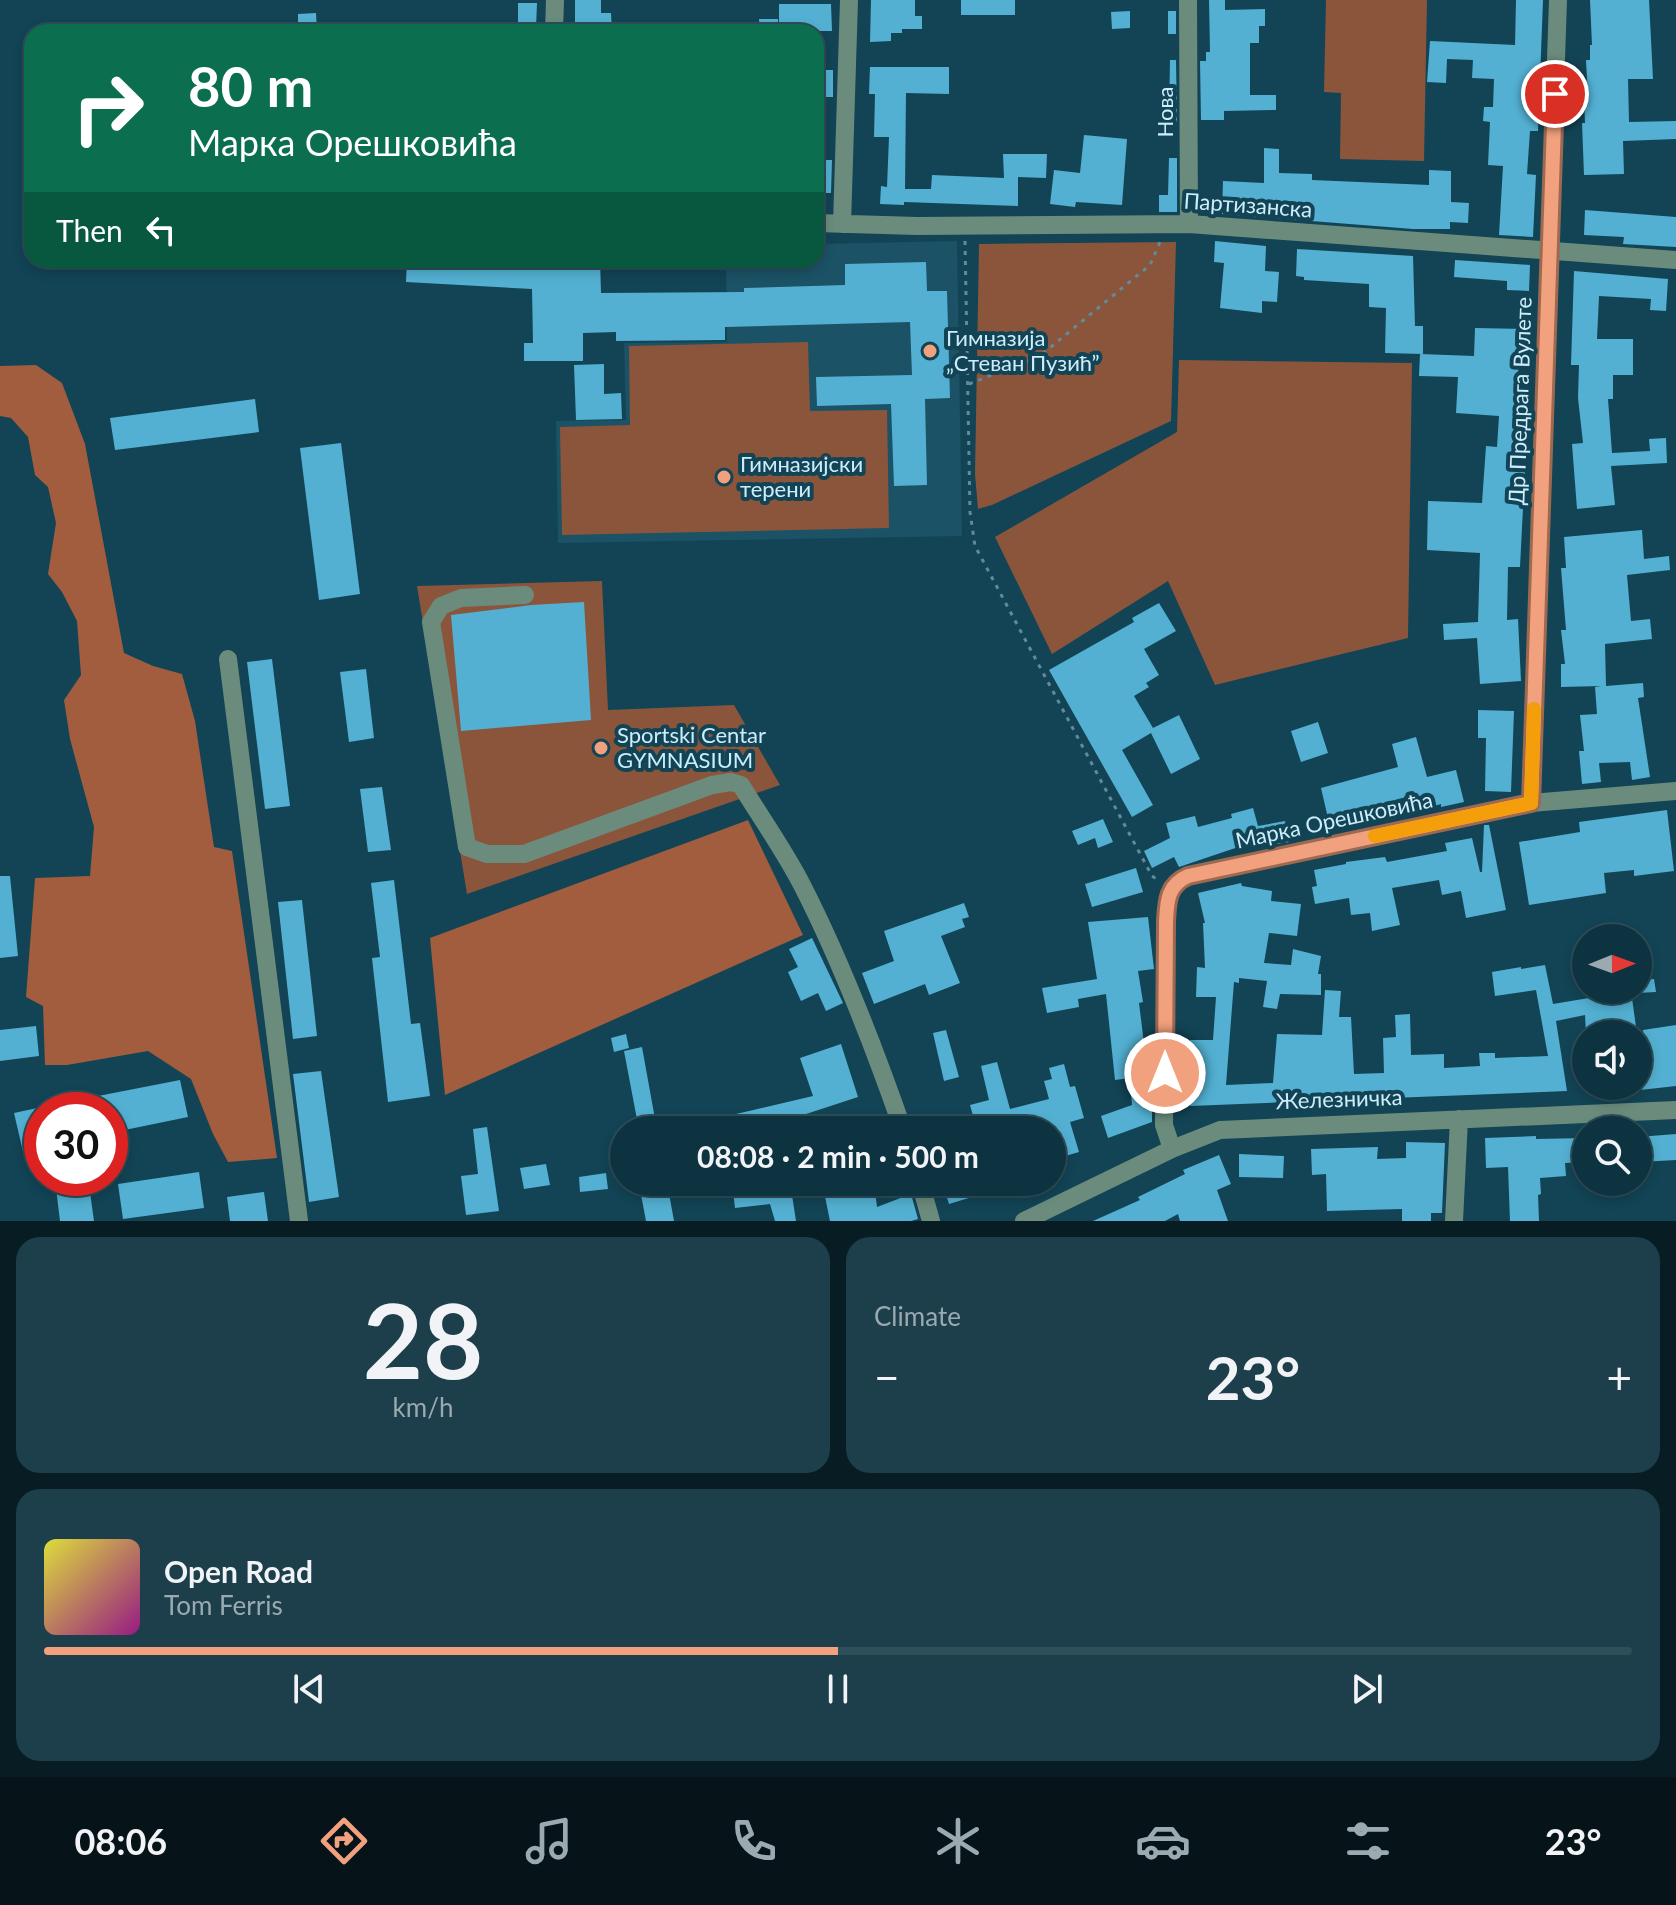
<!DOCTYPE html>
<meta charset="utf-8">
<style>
body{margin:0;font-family:Lato,sans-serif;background:#1c3f4b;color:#f1f3f6;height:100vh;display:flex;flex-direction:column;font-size:30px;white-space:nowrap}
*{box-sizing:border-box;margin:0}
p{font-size:26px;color:#9baab1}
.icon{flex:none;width:44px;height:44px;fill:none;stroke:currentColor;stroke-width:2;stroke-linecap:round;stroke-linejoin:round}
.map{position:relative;height:1221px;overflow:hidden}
.drawer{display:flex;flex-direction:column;gap:16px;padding:16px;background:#081c23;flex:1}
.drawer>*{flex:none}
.guide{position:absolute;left:24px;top:24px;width:800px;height:244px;border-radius:24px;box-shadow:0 4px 12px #0003,0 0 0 2px #2e4e59;background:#0b6e4f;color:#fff;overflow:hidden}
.needle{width:52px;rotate:89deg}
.buttons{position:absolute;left:1572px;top:924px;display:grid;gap:16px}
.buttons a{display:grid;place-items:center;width:80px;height:80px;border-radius:50%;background:#0e3340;box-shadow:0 4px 12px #0003,0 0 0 2px #2e4e59;font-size:40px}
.speed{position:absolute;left:24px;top:1092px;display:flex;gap:16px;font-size:40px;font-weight:700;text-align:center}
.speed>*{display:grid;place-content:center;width:104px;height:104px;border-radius:50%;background:#0e3340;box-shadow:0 4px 12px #0003,0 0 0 2px #2e4e59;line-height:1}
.speed .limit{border:12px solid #d22;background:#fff;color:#111}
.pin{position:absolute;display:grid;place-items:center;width:68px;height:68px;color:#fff;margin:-34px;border:4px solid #fff;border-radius:50%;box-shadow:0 2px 8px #0007}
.me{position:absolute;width:88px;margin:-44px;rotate:0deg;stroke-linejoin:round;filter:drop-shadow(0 0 6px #0008)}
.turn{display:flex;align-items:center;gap:28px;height:168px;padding:0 32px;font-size:36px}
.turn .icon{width:104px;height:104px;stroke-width:2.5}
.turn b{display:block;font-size:56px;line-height:68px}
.then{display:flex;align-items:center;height:76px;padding:0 32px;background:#0003;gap:16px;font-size:30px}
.big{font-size:60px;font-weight:700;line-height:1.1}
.drawer .tile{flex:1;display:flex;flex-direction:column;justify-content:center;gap:12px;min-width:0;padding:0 28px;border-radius:24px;background:#1c3f4b}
.drawer .dial{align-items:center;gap:0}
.dial b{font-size:104px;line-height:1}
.song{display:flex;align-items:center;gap:24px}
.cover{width:96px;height:96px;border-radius:12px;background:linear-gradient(135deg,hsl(60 70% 55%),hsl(310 70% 35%))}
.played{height:8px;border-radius:4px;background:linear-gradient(90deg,#f1a17d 50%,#2e4e59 50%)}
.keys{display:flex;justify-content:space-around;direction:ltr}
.heat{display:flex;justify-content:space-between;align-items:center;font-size:44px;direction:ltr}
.drawer .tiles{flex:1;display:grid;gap:16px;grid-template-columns:1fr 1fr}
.tile:last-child{grid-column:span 2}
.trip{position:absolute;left:610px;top:1116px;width:456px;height:80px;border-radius:40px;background:#0e3340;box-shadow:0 4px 12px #0003,0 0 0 2px #2e4e59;font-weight:700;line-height:80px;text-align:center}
.dock{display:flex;height:128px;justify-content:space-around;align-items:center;background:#06141a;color:#9baab1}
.dock .icon{width:56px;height:56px}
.dock .current{color:#f1a17d}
.dock b{font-size:36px;color:#f1f3f6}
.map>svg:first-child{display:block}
</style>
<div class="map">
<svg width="1676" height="1221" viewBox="0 0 1676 1221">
<rect width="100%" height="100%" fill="#124455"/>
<path fill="#1b5265" d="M 957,241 L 962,536 L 558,543 L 556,421 L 626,420 L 624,343 L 727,342 L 726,260 L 816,260 L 816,244 Z"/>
<path fill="#8b553c" d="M 1326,0 L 1427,0 L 1424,161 L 1340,159 L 1341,93 L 1324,92 Z
M 1176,242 L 1171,421 L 992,505 L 978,509 L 975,474 L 979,244 Z
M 808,342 L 810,411 L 887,410 L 889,528 L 562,535 L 560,427 L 630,425 L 629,346 Z
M 1179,360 L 1412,363 L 1408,638 L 1215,685 L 1168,581 L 1052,654 L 995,537 L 1177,432 Z
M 602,581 L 608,710 L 734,705 L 780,785 L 467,894 L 417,586 Z"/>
<path fill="#a15d3d" d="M 36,365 L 62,383 L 85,444 L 124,653 L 153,666 L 182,674 L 195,721 L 214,847 L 232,851 L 277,1158 L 228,1162 L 213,1134 L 191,1079 L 148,1051 L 67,1065 L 45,1065 L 43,1006 L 26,997 L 35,878 L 90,876 L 94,827 L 70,739 L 64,700 L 81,675 L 77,621 L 62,592 L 48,574 L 56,523 L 48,487 L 35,475 L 28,437 L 11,418 L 0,416 L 0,366 Z
M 748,820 L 803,935 L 445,1095 L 430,938 Z"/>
<path fill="#53b0d2" d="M 575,0 L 601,0 L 601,13 L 611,13 L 612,32 L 595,32 L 595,28 L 575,28 Z
M 871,0 L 915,0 L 915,16 L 922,16 L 922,29 L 902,29 L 902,33 L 891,33 L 891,41 L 870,42 Z
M 961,0 L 1015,0 L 1015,15 L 961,15 Z
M 1209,0 L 1225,0 L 1225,10 L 1265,9 L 1265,26 L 1259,26 L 1259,43 L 1250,43 L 1250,95 L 1276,95 L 1276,110 L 1224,111 L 1224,120 L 1201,120 L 1200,61 L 1206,61 L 1206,52 L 1210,52 Z
M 1516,0 L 1543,0 L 1538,131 L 1530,131 L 1527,174 L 1536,175 L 1533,237 L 1499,235 L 1503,166 L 1488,165 L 1490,122 L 1483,121 L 1484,107 L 1493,107 L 1494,79 L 1472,78 L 1473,60 L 1447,59 L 1446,83 L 1427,82 L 1430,41 L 1515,45 Z
M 1590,0 L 1649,0 L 1653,79 L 1628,79 L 1629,122 L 1676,121 L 1676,139 L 1623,141 L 1624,174 L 1584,175 L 1582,123 L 1585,123 L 1584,98 L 1588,98 L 1586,60 L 1590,60 L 1590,45 L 1592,45 Z
M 518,3 L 537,3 L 536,28 L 518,28 Z
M 779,4 L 831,4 L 832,31 L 779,31 Z
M 1130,11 L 1130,28 L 1112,29 L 1111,12 Z
M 1168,11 L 1176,11 L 1176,34 L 1168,34 Z
M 316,13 L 317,32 L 298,32 L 298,14 Z
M 759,19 L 778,19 L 778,32 L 760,32 Z
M 1170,60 L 1176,60 L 1177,124 L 1170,123 L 1169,113 Z
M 870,67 L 949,67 L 949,94 L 906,93 L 905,189 L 931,189 L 932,175 L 1004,178 L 1003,154 L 1047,154 L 1046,178 L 1018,177 L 1018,206 L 904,202 L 904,205 L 880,204 L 881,186 L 887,187 L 889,137 L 874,137 L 875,94 L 869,94 Z
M 816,70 L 833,70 L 833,97 L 816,97 Z
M 1084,135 L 1127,139 L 1122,205 L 1076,202 L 1075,207 L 1050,204 L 1054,170 L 1080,173 Z
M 1264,148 L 1279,149 L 1279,173 L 1312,174 L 1312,180 L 1429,185 L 1429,170 L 1451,171 L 1451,202 L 1469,203 L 1468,223 L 1450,222 L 1450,229 L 1413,229 L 1222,214 L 1223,181 L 1264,183 Z
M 1169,158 L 1177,158 L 1177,212 L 1159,212 L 1159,195 L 1168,195 Z
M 816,160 L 832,160 L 831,193 L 816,193 Z
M 1585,210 L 1676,217 L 1676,247 L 1623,244 L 1624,237 L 1584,235 Z
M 1215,241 L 1266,246 L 1265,271 L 1279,272 L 1277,302 L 1262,301 L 1262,313 L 1220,308 L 1224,263 L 1214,262 Z
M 1297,249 L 1413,256 L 1415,326 L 1423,326 L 1423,354 L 1385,353 L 1386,308 L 1369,307 L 1369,284 L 1304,280 L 1304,277 L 1296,276 Z
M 407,260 L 600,260 L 601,293 L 744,292 L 744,288 L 845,285 L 845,264 L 926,262 L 927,291 L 947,291 L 950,398 L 925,399 L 927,485 L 894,486 L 891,404 L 817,406 L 816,377 L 912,375 L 910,322 L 725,327 L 725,340 L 616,341 L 616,332 L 583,333 L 583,361 L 524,361 L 524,343 L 533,343 L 532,289 L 406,282 Z
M 1455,260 L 1530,265 L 1529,291 L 1507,290 L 1507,281 L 1454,277 Z
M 1574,271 L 1668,279 L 1666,311 L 1650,310 L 1651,299 L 1599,296 L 1597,339 L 1633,339 L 1633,375 L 1613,375 L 1613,399 L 1608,399 L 1612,453 L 1650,451 L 1649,439 L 1666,438 L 1667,463 L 1611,466 L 1615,505 L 1577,509 L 1572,444 L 1583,443 L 1578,398 L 1579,365 L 1571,365 Z
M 1475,328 L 1530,329 L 1529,351 L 1519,351 L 1517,405 L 1526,405 L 1523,448 L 1526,448 L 1520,567 L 1508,567 L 1507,620 L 1518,619 L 1521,681 L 1480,684 L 1477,638 L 1444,640 L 1443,624 L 1478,622 L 1480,553 L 1427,550 L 1428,501 L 1482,503 L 1486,446 L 1497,447 L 1499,416 L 1456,413 L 1458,377 L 1419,376 L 1420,354 L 1474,356 Z
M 604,364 L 604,394 L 621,393 L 622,419 L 576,420 L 574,365 Z
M 255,399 L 259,432 L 115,450 L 110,418 Z
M 341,443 L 360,594 L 319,600 L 300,448 Z
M 1642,530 L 1644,559 L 1669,556 L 1670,570 L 1627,575 L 1631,621 L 1650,619 L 1652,639 L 1605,644 L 1606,686 L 1643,683 L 1644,697 L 1638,698 L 1650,777 L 1632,780 L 1630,762 L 1599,763 L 1601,782 L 1582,784 L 1579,751 L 1584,751 L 1580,715 L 1597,714 L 1595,687 L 1601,686 L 1561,687 L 1561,664 L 1565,664 L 1561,630 L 1566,630 L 1561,568 L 1566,568 L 1564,537 Z
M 584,602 L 591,720 L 461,731 L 451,615 L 531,605 Z
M 1159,603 L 1176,631 L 1144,649 L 1159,675 L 1146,683 L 1149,687 L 1134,696 L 1153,728 L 1179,715 L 1200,759 L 1171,774 L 1151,733 L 1122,750 L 1153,805 L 1132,817 L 1049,670 L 1134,622 L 1132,618 Z
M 272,659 L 290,806 L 265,809 L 247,662 Z
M 366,669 L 374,738 L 349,742 L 340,672 Z
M 1478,710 L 1514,711 L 1511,792 L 1485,791 L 1486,738 L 1478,738 Z
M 1318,722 L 1328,753 L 1301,762 L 1291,731 Z
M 1416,737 L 1427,777 L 1456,770 L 1464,802 L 1441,807 L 1441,804 L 1410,813 L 1406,797 L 1370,807 L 1374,821 L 1331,831 L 1321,788 L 1398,767 L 1392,744 Z
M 382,787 L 391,850 L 368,852 L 360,789 Z
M 1253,808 L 1258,826 L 1285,821 L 1289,842 L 1266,846 L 1265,838 L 1179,867 L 1174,857 L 1152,868 L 1144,851 L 1170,838 L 1166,823 L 1195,816 L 1198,827 L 1232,818 L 1231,814 Z
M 1667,810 L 1674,871 L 1634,876 L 1634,870 L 1604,873 L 1606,893 L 1529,905 L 1519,842 L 1580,832 L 1579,822 Z
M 1103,819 L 1113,842 L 1098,848 L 1095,838 L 1078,845 L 1072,831 Z
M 1484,825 L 1489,825 L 1506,910 L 1466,918 L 1461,891 L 1442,895 L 1439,880 L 1392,888 L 1400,925 L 1372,931 L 1370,913 L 1351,915 L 1349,898 L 1315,904 L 1312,887 L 1317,886 L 1314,870 L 1346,864 L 1346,862 L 1385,857 L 1387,862 L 1447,851 L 1445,843 L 1472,838 L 1480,872 L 1482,872 Z
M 1136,868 L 1143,892 L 1092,907 L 1085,884 Z
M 0,876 L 10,876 L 18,956 L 0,958 Z
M 394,880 L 411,1024 L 420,1023 L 430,1096 L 388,1102 L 372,958 L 380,957 L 371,883 Z
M 1241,883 L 1242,886 L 1272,891 L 1271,901 L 1301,904 L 1297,936 L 1269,933 L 1264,963 L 1291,965 L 1293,949 L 1321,956 L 1318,974 L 1321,974 L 1321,995 L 1280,994 L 1277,1009 L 1263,1007 L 1267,981 L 1239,978 L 1239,983 L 1234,982 L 1226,1085 L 1273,1083 L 1277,1034 L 1322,1035 L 1325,990 L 1341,991 L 1339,1017 L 1351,1017 L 1354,1074 L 1384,1073 L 1383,1038 L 1396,1037 L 1395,1015 L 1410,1014 L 1411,1055 L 1444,1054 L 1444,1068 L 1480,1066 L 1479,1053 L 1495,1053 L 1495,1058 L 1548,1056 L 1536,990 L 1495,996 L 1492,972 L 1521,967 L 1521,969 L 1545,965 L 1553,1004 L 1631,991 L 1637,1034 L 1586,1034 L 1585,1015 L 1556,1021 L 1567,1091 L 1190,1106 L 1190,1040 L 1213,1040 L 1216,997 L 1196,997 L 1197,967 L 1205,968 L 1203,923 L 1205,923 L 1198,893 Z
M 302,900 L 317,1036 L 293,1039 L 278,902 Z
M 964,903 L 969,917 L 962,919 L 965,927 L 941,936 L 960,983 L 929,995 L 925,984 L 874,1004 L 862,973 L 894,961 L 884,931 Z
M 1148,917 L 1154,969 L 1138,971 L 1143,1002 L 1139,1003 L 1149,1084 L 1152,1084 L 1152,1122 L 1108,1138 L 1101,1116 L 1132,1105 L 1130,1078 L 1115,1080 L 1106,994 L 1078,999 L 1079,1007 L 1047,1013 L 1042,988 L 1097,979 L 1088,922 Z
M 812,938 L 843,1003 L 826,1011 L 818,993 L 801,1001 L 788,972 L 798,967 L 789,949 Z
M 1654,979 L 1656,992 L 1638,993 L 1638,980 Z
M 1676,1025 L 1676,1086 L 1640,1090 L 1638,1073 L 1648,1071 L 1643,1030 Z
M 36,1026 L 39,1056 L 0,1061 L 0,1030 Z
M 946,1030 L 959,1077 L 944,1081 L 933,1033 Z
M 626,1034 L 629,1048 L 614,1052 L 611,1038 Z
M 841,1044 L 858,1097 L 800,1116 L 801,1120 L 757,1130 L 740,1130 L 736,1114 L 813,1096 L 800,1058 Z
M 642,1047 L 657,1130 L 639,1130 L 624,1051 Z
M 997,1062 L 1010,1109 L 1049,1099 L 1044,1081 L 1052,1079 L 1049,1068 L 1064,1064 L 1070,1087 L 1075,1086 L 1084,1118 L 1070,1122 L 1079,1152 L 1052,1160 L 1052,1130 L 1017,1130 L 1016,1124 L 995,1130 L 977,1130 L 970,1105 L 989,1100 L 981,1066 Z
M 321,1071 L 339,1197 L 309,1202 L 293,1074 Z
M 180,1080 L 188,1117 L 110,1133 L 110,1110 L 52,1110 L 52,1105 Z
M 42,1107 L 42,1152 L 24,1156 L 14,1113 Z
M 487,1127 L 499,1211 L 466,1215 L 461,1176 L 478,1174 L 473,1129 Z
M 1676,1134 L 1676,1160 L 1640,1162 L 1638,1137 Z
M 1536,1136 L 1536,1139 L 1586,1138 L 1586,1162 L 1565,1163 L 1566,1176 L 1540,1178 L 1541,1194 L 1538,1195 L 1539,1221 L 1510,1221 L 1508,1167 L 1486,1168 L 1485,1138 Z
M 1406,1142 L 1445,1143 L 1442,1213 L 1431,1213 L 1431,1221 L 1402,1221 L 1402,1209 L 1327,1211 L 1326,1174 L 1312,1175 L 1311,1149 L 1378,1147 L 1377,1159 L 1406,1158 Z
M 1239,1154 L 1284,1156 L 1283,1178 L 1239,1177 Z
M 1219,1155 L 1231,1184 L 1217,1190 L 1228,1221 L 1180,1221 L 1178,1214 L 1165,1221 L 1093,1221 L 1140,1200 L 1138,1197 L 1185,1174 L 1183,1170 Z
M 546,1164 L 550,1185 L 524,1189 L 520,1168 Z
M 199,1172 L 204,1208 L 123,1219 L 118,1184 Z
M 606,1173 L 608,1189 L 580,1192 L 579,1177 Z
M 67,1178 L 88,1178 L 94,1221 L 60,1221 L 55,1180 Z
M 649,1182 L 667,1182 L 674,1221 L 646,1221 L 639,1184 Z
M 741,1182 L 790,1182 L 796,1221 L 775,1221 L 770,1204 L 735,1208 L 732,1183 Z
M 822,1182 L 874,1182 L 877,1207 L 911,1194 L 918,1219 L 911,1221 L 830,1221 Z
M 942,1182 L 978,1182 L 982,1194 L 949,1204 Z
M 264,1192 L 268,1221 L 230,1221 L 227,1197 Z"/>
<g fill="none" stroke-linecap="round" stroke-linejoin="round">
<path stroke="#608b9b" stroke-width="3" stroke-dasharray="4 6" stroke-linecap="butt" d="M 965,241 L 970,512 L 975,546 L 1152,876 L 1159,881
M 969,384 L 1040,356 L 1150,265 L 1160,242"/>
<path stroke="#6b8c7d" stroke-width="18" d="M 1188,0 L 1189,224
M 554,32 L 555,0
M 816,223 L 917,226 L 1189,224 L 1676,260
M 842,224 L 849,0
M 525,595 L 461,598 L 441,606 L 431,622 L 467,847 L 487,854 L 524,854 L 712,785 L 731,782 L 741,785 C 761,818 784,850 802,885 C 842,963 874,1047 903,1130
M 228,659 L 299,1221
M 1531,803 L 1558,0
M 1172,1149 L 1164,1125 L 1166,922 C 1167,902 1167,885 1188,876 L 1531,803 L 1676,791
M 920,1182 L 931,1221
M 1024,1221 L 1172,1149 L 1220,1130 L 1676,1110
M 1454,1221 L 1459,1119"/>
</g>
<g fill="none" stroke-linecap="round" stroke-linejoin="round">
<g stroke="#9d6951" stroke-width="20">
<path id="route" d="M 1165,1073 L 1166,922 C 1167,902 1167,885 1188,876 L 1531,803 L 1555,94"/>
</g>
<use href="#route" stroke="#f1a17d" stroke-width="14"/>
<path stroke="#f59e0b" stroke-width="14" d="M 1375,836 L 1531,803 L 1534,709"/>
</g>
<g fill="#f1a17d" stroke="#124455" stroke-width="3">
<circle cx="930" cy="351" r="8"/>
<circle cx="724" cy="477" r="8"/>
<circle cx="601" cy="748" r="8"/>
</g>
<g text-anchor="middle" stroke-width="8" stroke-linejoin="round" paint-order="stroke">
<g font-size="22" fill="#ccedfb" stroke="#124455">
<text transform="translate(1165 112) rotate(-90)" y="8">Нова</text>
<text transform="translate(1248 205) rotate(4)" y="8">Партизанска</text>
<text transform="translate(1520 401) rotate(-88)" y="8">Др Предрага Вулете</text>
<text transform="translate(1334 820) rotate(-12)" y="8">Марка Орешковића</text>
<text transform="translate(1339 1099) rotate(-2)" y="8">Железничка</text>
</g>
<g font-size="22" fill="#ccedfb" stroke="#124455" text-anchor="start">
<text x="946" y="346">Гимназија<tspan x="946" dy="25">„Стеван Пузић”</tspan></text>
<text x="740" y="472">Гимназијски<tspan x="740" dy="25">терени</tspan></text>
<text x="617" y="743">Sportski Centar<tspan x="617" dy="25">GYMNASIUM</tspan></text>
</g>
</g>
</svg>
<div class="buttons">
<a><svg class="needle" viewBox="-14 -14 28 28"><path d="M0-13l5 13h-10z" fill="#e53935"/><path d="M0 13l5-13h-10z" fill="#9baab1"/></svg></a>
<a><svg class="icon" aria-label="sound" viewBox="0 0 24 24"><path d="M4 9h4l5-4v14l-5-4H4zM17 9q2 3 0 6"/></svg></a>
<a><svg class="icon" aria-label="search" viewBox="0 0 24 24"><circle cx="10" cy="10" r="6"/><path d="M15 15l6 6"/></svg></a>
</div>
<div class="speed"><div class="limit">30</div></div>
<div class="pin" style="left:1555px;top:94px;background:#d93025"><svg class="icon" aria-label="arrive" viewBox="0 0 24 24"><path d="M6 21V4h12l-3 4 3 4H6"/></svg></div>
<svg class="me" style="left:1165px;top:1073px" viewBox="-20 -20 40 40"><circle r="17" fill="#f1a17d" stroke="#fff" stroke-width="3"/><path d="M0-11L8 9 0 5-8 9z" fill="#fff"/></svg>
<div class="trip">08:08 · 2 min · 500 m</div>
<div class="guide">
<div class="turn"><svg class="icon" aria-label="right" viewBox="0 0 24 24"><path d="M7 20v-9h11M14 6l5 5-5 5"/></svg><div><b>80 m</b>Марка Орешковића</div></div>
<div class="then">Then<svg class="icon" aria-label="left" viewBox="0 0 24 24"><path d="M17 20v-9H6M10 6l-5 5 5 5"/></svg></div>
</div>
</div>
<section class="drawer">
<div class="tiles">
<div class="tile dial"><b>28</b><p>km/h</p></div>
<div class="tile"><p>Climate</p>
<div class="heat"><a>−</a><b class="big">23°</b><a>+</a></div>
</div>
<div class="tile">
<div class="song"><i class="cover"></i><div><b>Open Road</b><p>Tom Ferris</p></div></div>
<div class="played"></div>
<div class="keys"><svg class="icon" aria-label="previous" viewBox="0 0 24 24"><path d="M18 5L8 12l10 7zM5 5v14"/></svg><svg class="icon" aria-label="pause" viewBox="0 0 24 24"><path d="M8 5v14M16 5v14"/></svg><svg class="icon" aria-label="next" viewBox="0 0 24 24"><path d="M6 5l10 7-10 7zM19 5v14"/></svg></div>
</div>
</div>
</section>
<nav class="dock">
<b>08:06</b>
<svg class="icon current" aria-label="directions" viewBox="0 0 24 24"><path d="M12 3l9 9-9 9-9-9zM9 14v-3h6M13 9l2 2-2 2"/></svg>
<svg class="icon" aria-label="music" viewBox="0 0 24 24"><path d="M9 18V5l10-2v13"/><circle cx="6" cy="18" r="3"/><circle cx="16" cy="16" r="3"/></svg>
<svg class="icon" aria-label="phone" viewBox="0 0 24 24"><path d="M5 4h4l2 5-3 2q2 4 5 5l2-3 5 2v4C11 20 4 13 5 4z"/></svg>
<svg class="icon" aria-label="climate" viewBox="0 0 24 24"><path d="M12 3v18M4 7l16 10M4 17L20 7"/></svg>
<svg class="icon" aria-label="car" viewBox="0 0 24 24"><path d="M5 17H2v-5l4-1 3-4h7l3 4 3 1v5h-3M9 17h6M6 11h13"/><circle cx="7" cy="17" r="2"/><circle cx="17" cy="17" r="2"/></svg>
<svg class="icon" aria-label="filters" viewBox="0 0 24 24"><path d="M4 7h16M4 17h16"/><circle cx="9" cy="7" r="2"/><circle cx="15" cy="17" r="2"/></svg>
<b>23°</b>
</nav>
